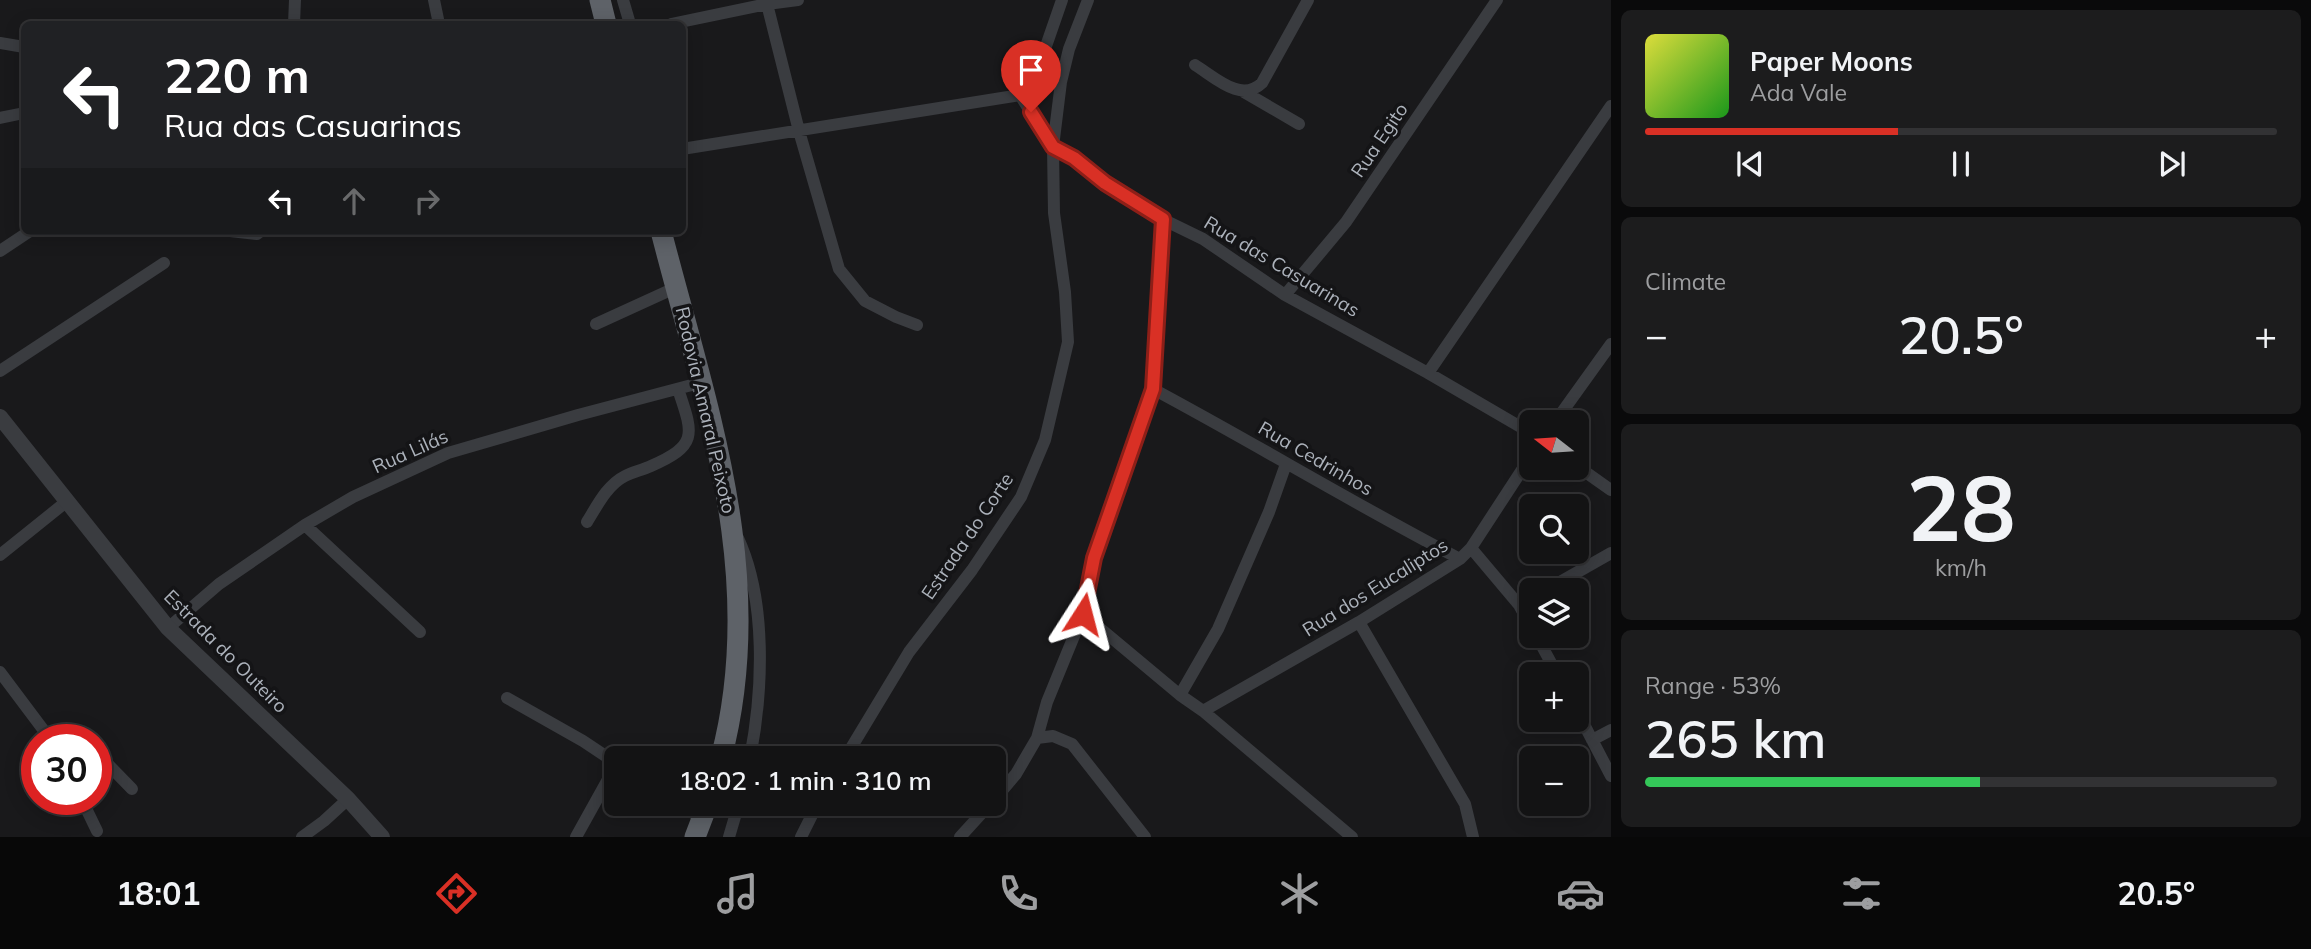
<!DOCTYPE html>
<meta charset="utf-8">
<style>
body{margin:0;font-family:Mulish,sans-serif;background:#1c1c1d;color:#f1f3f6;height:100vh;display:flex;flex-direction:column;font-size:26px;white-space:nowrap}
*{box-sizing:border-box;margin:0}
p{font-size:23px;color:#9d9ea0}
.icon{flex:none;width:38px;height:38px;fill:none;stroke:currentColor;stroke-width:2;stroke-linecap:round;stroke-linejoin:round}
.map{position:relative;flex:1;overflow:hidden}
.details{display:flex;flex-direction:column;gap:10px;padding:10px;background:#0a0a0b;width:700px}
.details>*{flex:none}
.top-card{position:absolute;left:21px;top:21px;width:665px;height:214px;border-radius:10px;box-shadow:0 4px 18px #0003,0 0 0 2px #323234;background:#202124;color:#fff;overflow:hidden}
.needle{width:46px;rotate:287deg}
.fabs{position:absolute;left:1519px;top:410px;display:grid;gap:14px}
.fabs a{display:grid;place-items:center;width:70px;height:70px;border-radius:10px;background:#131314;box-shadow:0 4px 18px #0003,0 0 0 2px #323234;font-size:35px}
.speed{position:absolute;left:21px;top:724px;display:flex;gap:14px;font-size:35px;font-weight:700;text-align:center}
.speed>*{display:grid;place-content:center;width:91px;height:91px;border-radius:50%;background:#131314;box-shadow:0 4px 18px #0003,0 0 0 2px #323234;line-height:1}
.speed .limit{border:10px solid #d22;background:#fff;color:#111}
.pin{position:absolute;display:grid;place-items:center;width:60px;height:60px;color:#fff;margin:-72px -30px;border-radius:50% 50% 50% 0;rotate:-45deg;box-shadow:0 0 7px #0007}
.pin .icon{rotate:45deg}
.me{position:absolute;width:77px;margin:-38px;rotate:9deg;stroke-linejoin:round;filter:drop-shadow(0 0 5px #0008)}
.turn{display:flex;align-items:center;gap:24px;height:147px;padding:0 28px;font-size:32px}
.turn .icon{width:91px;height:91px;stroke-width:2.5}
.turn b{display:block;font-size:49px;line-height:60px}
.lanes{display:flex;align-items:center;height:66px;padding:0 28px;background:#0003;justify-content:center;gap:35px;direction:ltr}
.lanes .off{opacity:.35}
.big{font-size:52px;font-weight:600;line-height:1.1}
.details .card{flex:1;display:flex;flex-direction:column;justify-content:center;gap:10px;min-width:0;padding:0 24px;border-radius:10px;background:#1c1c1d}
.details .dial{align-items:center;gap:0}
.dial b{font-size:91px;line-height:1}
.song{display:flex;align-items:center;gap:21px}
.cover{width:84px;height:84px;border-radius:10px;background:linear-gradient(135deg,hsl(60 70% 55%),hsl(120 70% 35%))}
.played{height:7px;border-radius:4px;background:linear-gradient(90deg,#d93025 40%,#323234 40%)}
.keys{display:flex;justify-content:space-around;direction:ltr}
.heat{display:flex;justify-content:space-between;align-items:center;font-size:38px;direction:ltr}
.charge{height:10px;border-radius:5px;background:linear-gradient(90deg,#34c759 53%,#323234 0)}
.trip{position:absolute;left:604px;top:746px;width:402px;height:70px;border-radius:10px;background:#131314;box-shadow:0 4px 18px #0003,0 0 0 2px #323234;font-weight:600;line-height:70px;text-align:center}
.menu{display:flex;height:112px;justify-content:space-around;align-items:center;background:#080808;color:#9d9ea0}
.menu .icon{width:49px;height:49px}
.menu .current{color:#d93025}
.menu b{font-size:32px;color:#f1f3f6}
main{display:flex;flex:1;min-height:0}
.map>svg:first-child{display:block}
</style>
<main>
<div class="map">
<svg width="1611" height="837" viewBox="0 0 1611 837">
<rect width="100%" height="100%" fill="#19191b"/>
<g fill="none" stroke-linecap="round" stroke-linejoin="round">
<path stroke="#3a3c40" stroke-width="12" d="M 434,0 L 439,24
M 623,0 L 630,24
M 766,0 L 799,131 L 839,269 L 865,301 L 896,317 L 917,325
M 1088,0 L 1069,49 L 1061,82 L 1053,147 L 1074,158 L 1106,183 L 1162,219 L 1203,239 L 1285,295 L 1428,373 L 1531,433
M 294,24 L 295,0
M 671,24 L 767,4 L 798,0
M 0,43 L 24,47
M 1195,65 C 1216,78 1241,103 1262,83 L 1308,0
M 1244,92 L 1299,124
M 0,118 L 24,113
M 682,149 L 1020,95 L 1045,49 L 1062,0
M 230,231 L 257,234 L 261,231
M 0,251 L 30,231
M 1285,295 L 1346,222 L 1497,0
M 596,324 L 677,287
M 0,371 L 164,263
M 1428,373 L 1611,106
M 1153,389 C 1256,444 1356,505 1460,559
M 1555,422 L 1611,344
M 1577,466 L 1611,490
M 587,522 C 597,506 607,485 625,476 C 633,472 642,470 651,466 C 699,445 693,434 678,389
M 305,525 L 420,632
M 738,538 C 767,601 763,691 750,758
M 1471,548 L 1519,605 L 1531,627
M 0,555 L 66,502
M 1546,590 L 1611,553
M 1083,614 L 1180,695 L 1203,711 L 1352,837
M 1359,622 L 1465,804 L 1473,837
M 168,628 L 219,584 L 305,525 L 353,497 L 448,453 L 578,415 L 703,382
M 1536,635 L 1557,674
M 0,672 L 51,740
M 1180,695 L 1218,629 L 1269,512 L 1286,464
M 507,698 L 583,741 L 616,763
M 1203,711 L 1359,622 L 1460,559 L 1471,548 L 1531,456
M 1577,711 L 1611,776
M 1037,738 L 1053,736 L 1072,744 L 1145,837
M 51,740 L 67,737 L 78,740
M 1592,740 L 1611,730
M 96,752 L 132,789
M 845,758 L 909,652 L 972,570 L 1021,497 L 1045,440 L 1068,342 L 1065,292 L 1054,213 L 1053,147 L 1020,95
M 82,800 L 97,831
M 994,800 L 1016,774 L 1037,738 L 1047,702 L 1083,614 L 1094,558 L 1153,389 L 1162,219
M 678,803 L 702,819
M 302,837 L 324,821 L 348,799
M 576,837 L 616,765
M 729,837 L 739,803
M 801,837 L 818,803
M 960,837 L 991,803"/>
<path stroke="#3a3c40" stroke-width="16" d="M 0,417 L 168,628 L 348,799 L 382,837"/>
<path stroke="#5e6268" stroke-width="21" d="M 600,0 L 606,24
M 661,231 C 706,406 769,576 721,758
M 695,837 L 708,803"/>
</g>
<g fill="none" stroke-linecap="round" stroke-linejoin="round">
<g stroke="#8d1f18" stroke-width="18">
<path id="route" d="M 1031,112 L 1053,147 L 1074,158 L 1105,183 L 1163,219 L 1153,389 L 1094,558 L 1083,614"/>
</g>
<use href="#route" stroke="#d93025" stroke-width="12"/>
</g>
<g text-anchor="middle" stroke-width="7" stroke-linejoin="round" paint-order="stroke">
<g font-size="19" fill="#acb2bb" stroke="#141416">
<text transform="translate(1379 140) rotate(-56)" y="7">Rua Egito</text>
<text transform="translate(1282 266) rotate(31)" y="7">Rua das Casuarinas</text>
<text transform="translate(706 410) rotate(77)" y="7">Rodovia Amaral Peixoto</text>
<text transform="translate(410 451) rotate(-24)" y="7">Rua Lilás</text>
<text transform="translate(1316 458) rotate(30)" y="7">Rua Cedrinhos</text>
<text transform="translate(967 536) rotate(-56)" y="7">Estrada do Corte</text>
<text transform="translate(1375 587) rotate(-32)" y="7">Rua dos Eucaliptos</text>
<text transform="translate(226 651) rotate(45)" y="7">Estrada do Outeiro</text>
</g>
</g>
</svg>
<div class="fabs">
<a><svg class="needle" viewBox="-14 -14 28 28"><path d="M0-13l5 13h-10z" fill="#e53935"/><path d="M0 13l5-13h-10z" fill="#9d9ea0"/></svg></a>
<a><svg class="icon" aria-label="search" viewBox="0 0 24 24"><circle cx="10" cy="10" r="6"/><path d="M15 15l6 6"/></svg></a>
<a><svg class="icon" aria-label="layers" viewBox="0 0 24 24"><path d="M12 4l9 5-9 5-9-5zM3 14l9 5 9-5"/></svg></a>
<a>+</a>
<a>−</a>
</div>
<div class="speed"><div class="limit">30</div></div>
<div class="pin" style="left:1031px;top:112px;background:#d93025"><svg class="icon" aria-label="arrive" viewBox="0 0 24 24"><path d="M6 21V4h12l-3 4 3 4H6"/></svg></div>
<svg class="me" style="left:1083px;top:614px" viewBox="-20 -20 40 40"><path d="M0-17L14 15 0 8-14 15z" fill="#d93025" stroke="#fff" stroke-width="4"/></svg>
<div class="trip">18:02 · 1 min · 310 m</div>
<div class="top-card">
<div class="turn"><svg class="icon" aria-label="left" viewBox="0 0 24 24"><path d="M17 20v-9H6M10 6l-5 5 5 5"/></svg><div><b>220 m</b>Rua das Casuarinas</div></div>
<div class="lanes"><svg class="icon" aria-label="left" viewBox="0 0 24 24"><path d="M17 20v-9H6M10 6l-5 5 5 5"/></svg><svg class="icon off" aria-label="ahead" viewBox="0 0 24 24"><path d="M12 20V5M6 11l6-6 6 6"/></svg><svg class="icon off" aria-label="right" viewBox="0 0 24 24"><path d="M7 20v-9h11M14 6l5 5-5 5"/></svg></div>
</div>
</div>
<section class="details">
<div class="card">
<div class="song"><i class="cover"></i><div><b>Paper Moons</b><p>Ada Vale</p></div></div>
<div class="played"></div>
<div class="keys"><svg class="icon" aria-label="previous" viewBox="0 0 24 24"><path d="M18 5L8 12l10 7zM5 5v14"/></svg><svg class="icon" aria-label="pause" viewBox="0 0 24 24"><path d="M8 5v14M16 5v14"/></svg><svg class="icon" aria-label="next" viewBox="0 0 24 24"><path d="M6 5l10 7-10 7zM19 5v14"/></svg></div>
</div>
<div class="card"><p>Climate</p>
<div class="heat"><a>−</a><b class="big">20.5°</b><a>+</a></div>
</div>
<div class="card dial"><b>28</b><p>km/h</p></div>
<div class="card"><p>Range · 53%</p><b class="big">265 km</b><div class="charge"></div></div>
</section>
</main>
<nav class="menu">
<b>18:01</b>
<svg class="icon current" aria-label="directions" viewBox="0 0 24 24"><path d="M12 3l9 9-9 9-9-9zM9 14v-3h6M13 9l2 2-2 2"/></svg>
<svg class="icon" aria-label="music" viewBox="0 0 24 24"><path d="M9 18V5l10-2v13"/><circle cx="6" cy="18" r="3"/><circle cx="16" cy="16" r="3"/></svg>
<svg class="icon" aria-label="phone" viewBox="0 0 24 24"><path d="M5 4h4l2 5-3 2q2 4 5 5l2-3 5 2v4C11 20 4 13 5 4z"/></svg>
<svg class="icon" aria-label="climate" viewBox="0 0 24 24"><path d="M12 3v18M4 7l16 10M4 17L20 7"/></svg>
<svg class="icon" aria-label="car" viewBox="0 0 24 24"><path d="M5 17H2v-5l4-1 3-4h7l3 4 3 1v5h-3M9 17h6M6 11h13"/><circle cx="7" cy="17" r="2"/><circle cx="17" cy="17" r="2"/></svg>
<svg class="icon" aria-label="filters" viewBox="0 0 24 24"><path d="M4 7h16M4 17h16"/><circle cx="9" cy="7" r="2"/><circle cx="15" cy="17" r="2"/></svg>
<b>20.5°</b>
</nav>
